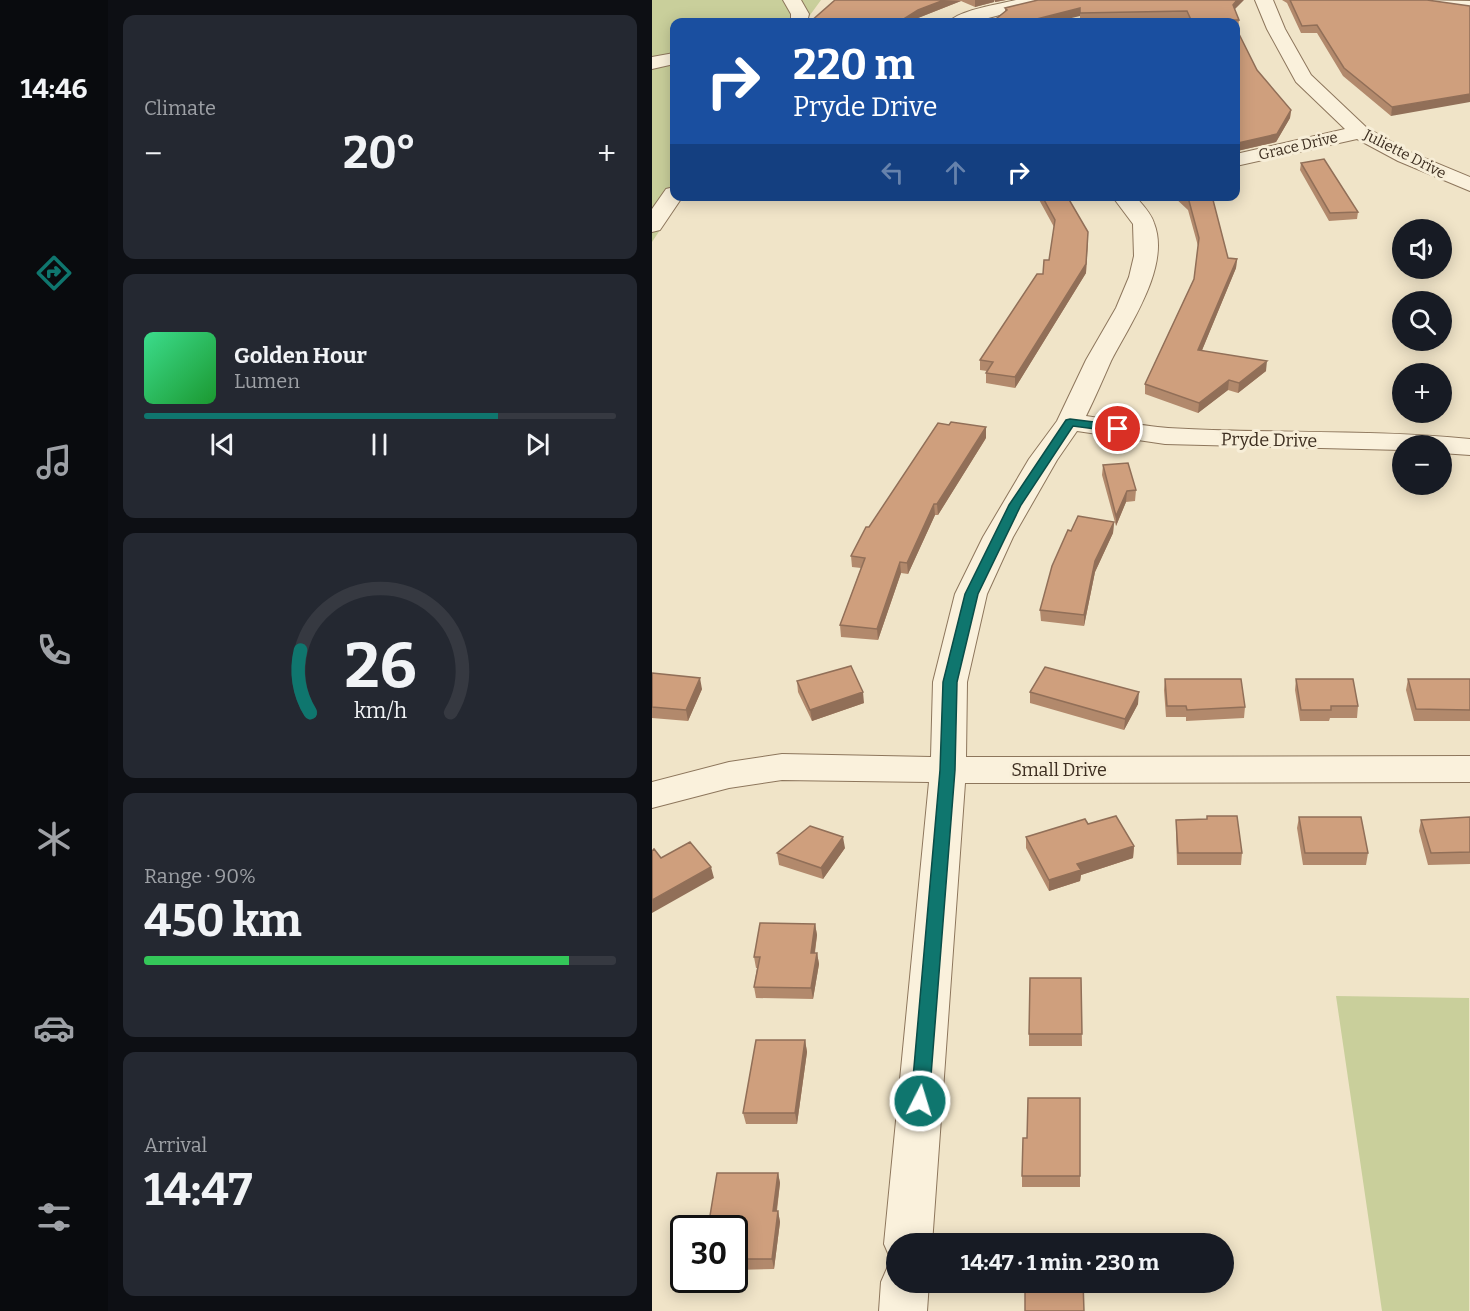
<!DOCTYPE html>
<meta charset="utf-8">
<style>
body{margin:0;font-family:Bitter,serif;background:#242831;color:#f1f3f6;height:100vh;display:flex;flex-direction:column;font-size:22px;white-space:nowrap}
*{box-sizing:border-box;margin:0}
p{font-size:20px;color:#9ea1a6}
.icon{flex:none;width:33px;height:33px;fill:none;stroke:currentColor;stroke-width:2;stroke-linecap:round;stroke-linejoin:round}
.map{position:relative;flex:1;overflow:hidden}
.sheet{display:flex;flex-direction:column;gap:15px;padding:15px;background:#0d0f14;width:544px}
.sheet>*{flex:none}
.hud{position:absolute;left:18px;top:18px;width:570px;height:183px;border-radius:12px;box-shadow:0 3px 15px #0003;background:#1a4fa0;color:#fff;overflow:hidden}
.controls{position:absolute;left:740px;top:219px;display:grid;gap:12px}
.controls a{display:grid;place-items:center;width:60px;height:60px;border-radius:50%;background:#171b24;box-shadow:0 3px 15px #0003;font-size:30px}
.speed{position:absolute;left:18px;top:1215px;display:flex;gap:12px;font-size:30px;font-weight:700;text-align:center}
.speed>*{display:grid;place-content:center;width:78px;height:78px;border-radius:50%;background:#171b24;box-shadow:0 3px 15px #0003;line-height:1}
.speed .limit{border:3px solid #111;border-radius:9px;background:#fff;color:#111}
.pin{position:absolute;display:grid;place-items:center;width:51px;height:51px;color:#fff;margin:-26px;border:3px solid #fff;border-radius:50%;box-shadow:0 2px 6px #0007}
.me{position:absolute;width:66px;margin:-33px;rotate:5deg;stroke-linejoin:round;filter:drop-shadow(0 0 4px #0008)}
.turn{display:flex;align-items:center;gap:21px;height:126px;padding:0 24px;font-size:27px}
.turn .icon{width:78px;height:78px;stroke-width:2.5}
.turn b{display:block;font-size:42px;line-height:51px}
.lanes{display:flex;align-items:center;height:57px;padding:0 24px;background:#0003;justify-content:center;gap:30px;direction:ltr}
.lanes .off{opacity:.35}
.big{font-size:45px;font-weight:700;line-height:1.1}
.sheet .tile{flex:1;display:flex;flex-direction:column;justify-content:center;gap:9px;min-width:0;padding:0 21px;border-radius:12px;background:#242831}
.sheet .dial{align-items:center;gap:0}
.dial svg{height:156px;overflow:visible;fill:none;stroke:#363941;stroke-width:7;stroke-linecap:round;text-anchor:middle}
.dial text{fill:#f1f3f6;stroke:none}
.song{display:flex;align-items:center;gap:18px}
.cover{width:72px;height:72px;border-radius:9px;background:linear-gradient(135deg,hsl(150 70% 55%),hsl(130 70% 35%))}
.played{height:6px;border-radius:3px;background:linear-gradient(90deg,#0f766e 75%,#363941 75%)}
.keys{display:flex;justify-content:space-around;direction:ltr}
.heat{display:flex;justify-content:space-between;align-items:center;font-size:33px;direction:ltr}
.charge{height:9px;border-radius:4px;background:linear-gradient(90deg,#34c759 90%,#363941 0)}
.trip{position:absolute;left:234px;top:1233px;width:348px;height:60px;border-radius:30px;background:#171b24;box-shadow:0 3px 15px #0003;font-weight:700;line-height:60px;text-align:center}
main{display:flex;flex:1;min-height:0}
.dock{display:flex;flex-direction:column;width:108px;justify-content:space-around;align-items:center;background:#090b0e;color:#9ea1a6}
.dock .icon{width:42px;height:42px}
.dock .on{color:#0f766e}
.dock b{font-size:27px;color:#f1f3f6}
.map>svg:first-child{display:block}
</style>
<main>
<nav class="dock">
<b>14:46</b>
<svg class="icon on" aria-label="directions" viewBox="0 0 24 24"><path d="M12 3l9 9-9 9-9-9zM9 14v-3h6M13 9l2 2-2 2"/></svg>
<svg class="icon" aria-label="music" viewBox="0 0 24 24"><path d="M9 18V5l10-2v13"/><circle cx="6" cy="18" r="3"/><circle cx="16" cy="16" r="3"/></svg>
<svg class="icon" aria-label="phone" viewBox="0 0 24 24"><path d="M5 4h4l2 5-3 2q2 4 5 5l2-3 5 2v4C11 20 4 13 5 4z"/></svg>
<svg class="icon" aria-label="climate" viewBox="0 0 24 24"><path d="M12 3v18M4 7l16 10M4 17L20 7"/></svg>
<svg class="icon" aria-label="car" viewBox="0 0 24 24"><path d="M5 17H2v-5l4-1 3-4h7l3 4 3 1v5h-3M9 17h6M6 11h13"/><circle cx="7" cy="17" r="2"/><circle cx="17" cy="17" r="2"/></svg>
<svg class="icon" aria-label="filters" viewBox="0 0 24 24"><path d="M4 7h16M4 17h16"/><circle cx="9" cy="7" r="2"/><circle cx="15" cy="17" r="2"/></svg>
</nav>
<section class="sheet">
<div class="tile"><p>Climate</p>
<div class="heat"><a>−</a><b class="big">20°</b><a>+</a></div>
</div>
<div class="tile">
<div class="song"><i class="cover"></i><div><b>Golden Hour</b><p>Lumen</p></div></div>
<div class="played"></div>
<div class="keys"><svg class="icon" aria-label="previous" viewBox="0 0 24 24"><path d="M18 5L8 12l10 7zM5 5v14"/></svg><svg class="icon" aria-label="pause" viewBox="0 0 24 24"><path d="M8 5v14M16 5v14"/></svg><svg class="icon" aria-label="next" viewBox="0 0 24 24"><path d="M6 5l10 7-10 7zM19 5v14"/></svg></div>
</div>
<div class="tile dial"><svg viewBox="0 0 100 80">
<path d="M14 69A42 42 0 1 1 86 69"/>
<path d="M14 69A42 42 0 0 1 9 37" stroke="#0f766e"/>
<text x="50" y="56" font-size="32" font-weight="700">26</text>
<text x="50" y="72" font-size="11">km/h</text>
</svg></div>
<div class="tile"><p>Range · 90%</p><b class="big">450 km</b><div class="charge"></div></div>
<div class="tile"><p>Arrival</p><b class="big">14:47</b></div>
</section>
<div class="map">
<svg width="818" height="1311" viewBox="0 0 818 1311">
<rect width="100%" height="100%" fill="#f0e4c8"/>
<path fill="#c9cf9b" d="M 0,0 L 169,0 L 153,22 L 22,22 L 22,196 L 30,197 L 0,242 Z
M 684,996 L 817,998 L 817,1311 L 730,1311 Z"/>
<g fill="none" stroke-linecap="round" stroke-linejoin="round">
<g stroke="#8d765c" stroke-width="2">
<path id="minor" d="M 131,0 L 149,0 L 157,14 L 155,22 L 139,22 L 139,14 Z
M 364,0 L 393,0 L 390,4 L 321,22 L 297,22 C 307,10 348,4 364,0 Z
M 603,0 L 621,0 L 633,29 L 659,75 L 715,128 L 760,153 L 818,177 L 818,191 L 746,161 L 705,139 L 584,166 L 584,154 L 693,129 L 644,82 L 615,29 Z
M 762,0 L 818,1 L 818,11 L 771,5 L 765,4 Z
M 22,53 L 22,64 L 0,69 L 0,57 Z
M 22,187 L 22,196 L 31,196 L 8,230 L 0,232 L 0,209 L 14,189 Z
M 460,196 L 483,196 C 490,204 499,213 502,223 C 519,266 478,324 459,361 C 451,379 443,398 434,416 C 461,420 489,426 516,428 C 616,434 717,429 818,439 L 818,455 L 789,453 L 789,446 L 750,446 L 750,450 L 513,444 L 425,431 L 405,460 L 361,537 L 335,594 L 315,682 L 314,757 L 818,756 L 818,782 L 313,783 L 280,1244 L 244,1244 L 244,1262 L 239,1260 L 232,1244 L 277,782 L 130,780 L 77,788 L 0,808 L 0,782 L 77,762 L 130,754 L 279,757 L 281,682 L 303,594 L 331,537 L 377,459 L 405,421 L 434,360 L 464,308 L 477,277 L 482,256 L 481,224 Z
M 244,1262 L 244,1282 L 277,1282 L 275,1311 L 227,1311 L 229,1282 L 236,1266 Z"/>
</g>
<use href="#minor" fill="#faf1dc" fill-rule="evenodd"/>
</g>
<path fill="#b2896c" d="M 183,0 L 354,0 L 343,2 L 342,0 L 342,2 L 323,7 L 309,1 L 266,18 Z
M 630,0 L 775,0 L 739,116 L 691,76 L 665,33 L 649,33 L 635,3 Z
M 353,8 L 583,10 L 587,20 L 586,28 L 584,28 L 584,22 L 536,22 L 535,19 L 430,20 L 428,22 L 428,16 L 353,11 Z
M 584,28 L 605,70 L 639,110 L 638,118 L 624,142 L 585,151 L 584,151 Z
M 649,163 L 706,212 L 705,219 L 677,221 L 648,170 Z
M 385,196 L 415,196 L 436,242 L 434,273 L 363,388 L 334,383 L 334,373 L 335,371 L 328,370 L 328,360 L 391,274 L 397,260 L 402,227 Z
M 521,196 L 560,196 L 576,258 L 585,259 L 584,268 L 550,350 L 614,371 L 586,393 L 576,390 L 546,413 L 493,394 L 493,384 L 542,279 L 546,246 L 536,210 Z
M 334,438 L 286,515 L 283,515 L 256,574 L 249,573 L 226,640 L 189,637 L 188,625 L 209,568 L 200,567 L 199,556 L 217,527 Z
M 451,465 L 484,490 L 483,501 L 474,502 L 464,526 L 450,475 Z
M 462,522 L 461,533 L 443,572 L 432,626 L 389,621 L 388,610 L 419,531 Z
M 0,673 L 50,689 L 36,721 L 0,718 Z
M 513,679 L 593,707 L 592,718 L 534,721 L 534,717 L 514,717 L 512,690 Z
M 644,679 L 706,706 L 705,718 L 678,718 L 677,721 L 648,721 L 643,690 Z
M 756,679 L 818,679 L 818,721 L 762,721 L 754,690 Z
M 145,681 L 212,703 L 160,721 L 146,692 Z
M 378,692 L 486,704 L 472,730 L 378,703 Z
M 647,817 L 716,853 L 714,865 L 651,865 L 645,828 Z
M 818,817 L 818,864 L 776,865 L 767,831 L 769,820 Z
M 554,819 L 590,853 L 589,865 L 525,865 L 524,831 L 524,820 Z
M 436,824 L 482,846 L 481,858 L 429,875 L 428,881 L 397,891 L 374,848 L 374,837 Z
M 193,848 L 171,879 L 127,865 L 125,853 Z
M 163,924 L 165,935 L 163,953 L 165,953 L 167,964 L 161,999 L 104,998 L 102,987 L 105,968 L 104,968 L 102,957 Z
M 429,978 L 430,1046 L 377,1046 L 377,1034 Z
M 153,1040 L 155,1052 L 145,1124 L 94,1124 L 91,1113 Z
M 428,1098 L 428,1187 L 370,1187 L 370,1176 Z
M 126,1173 L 128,1183 L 125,1211 L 126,1211 L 128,1222 L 122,1269 L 82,1270 L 82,1228 Z"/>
<path fill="#916f58" d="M 292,0 L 309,1 L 266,18 L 259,22 L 247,22 L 266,10 Z
M 323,0 L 342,0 L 342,2 L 323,7 Z
M 343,0 L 354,0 L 343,2 Z
M 585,0 L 592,0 L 580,12 L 581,5 Z
M 428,8 L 428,16 L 403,22 L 373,22 Z
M 818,94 L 818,102 L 739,116 L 740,107 Z
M 639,110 L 638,118 L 624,142 L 585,151 L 586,143 Z
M 436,232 L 434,273 L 363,388 L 363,377 Z
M 585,259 L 584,268 L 546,360 L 546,350 Z
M 615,361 L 614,371 L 586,393 L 587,383 Z
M 577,380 L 576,390 L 546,413 L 547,403 Z
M 334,427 L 334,438 L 286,515 L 285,504 Z
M 475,491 L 474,502 L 464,526 L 464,516 Z
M 282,504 L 283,515 L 256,574 L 255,563 Z
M 462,522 L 461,533 L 443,572 L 432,626 L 432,615 L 443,561 Z
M 248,562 L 249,573 L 226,640 L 225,629 Z
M 48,678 L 50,689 L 36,721 L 34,710 Z
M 211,692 L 212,703 L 160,721 L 158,710 Z
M 487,692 L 486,704 L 472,730 L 473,719 Z
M 191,837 L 193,848 L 171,879 L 169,868 Z
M 482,846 L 481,858 L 429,875 L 428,881 L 397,891 L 397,880 L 425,864 Z
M 59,867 L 62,878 L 0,913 L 0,900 Z
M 163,924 L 165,935 L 161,964 L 159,953 Z
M 165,953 L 167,964 L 161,999 L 159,988 Z
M 153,1040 L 155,1052 L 145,1124 L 143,1113 Z
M 126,1173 L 128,1183 L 123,1222 L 121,1211 Z
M 126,1211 L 128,1222 L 122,1269 L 120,1259 Z"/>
<path fill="#cf9f7d" stroke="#916f58" stroke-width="1.5" d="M 183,0 L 292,0 L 266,10 L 247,22 L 158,22 Z
M 386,0 L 585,0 L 581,5 L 587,20 L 579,20 L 580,22 L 540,22 L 535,11 L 428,13 L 428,8 L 373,22 L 340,22 L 355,10 L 353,8 Z
M 638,0 L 775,0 L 818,6 L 818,94 L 740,107 L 692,68 L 665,25 L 650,26 Z
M 584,28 L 605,70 L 639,110 L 625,134 L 586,143 L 584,143 Z
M 672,159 L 706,212 L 678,213 L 649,163 Z
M 390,196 L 415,196 L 436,232 L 434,264 L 363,377 L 334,373 L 341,362 L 328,360 L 385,274 L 391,274 L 392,260 L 397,260 L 403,220 Z
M 532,196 L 560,196 L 576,258 L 585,259 L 546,350 L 615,361 L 587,383 L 577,380 L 547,403 L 493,384 L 542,279 L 547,238 L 537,201 Z
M 299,422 L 334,427 L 285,504 L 282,504 L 255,563 L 248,562 L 225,629 L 188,625 L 213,558 L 199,556 L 214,527 L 217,527 L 286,423 L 297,425 Z
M 476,463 L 484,490 L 475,491 L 464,516 L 451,465 Z
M 426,516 L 462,522 L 443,561 L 432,615 L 388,610 L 400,566 L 416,530 L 419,531 Z
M 199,666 L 211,692 L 158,710 L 145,681 Z
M 393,667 L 487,692 L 473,719 L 378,692 Z
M 0,673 L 48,678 L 34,710 L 0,707 Z
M 513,679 L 589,679 L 593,707 L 535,710 L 534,706 L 515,706 Z
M 644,679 L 701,679 L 706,706 L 679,706 L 679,710 L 649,710 Z
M 756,679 L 818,679 L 818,710 L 764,709 Z
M 464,816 L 482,846 L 425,864 L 429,870 L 397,880 L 374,837 L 433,819 L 436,824 Z
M 555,816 L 585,816 L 590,853 L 526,853 L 524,820 L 555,819 Z
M 647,817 L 709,817 L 716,853 L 653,853 Z
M 818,817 L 818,852 L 779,853 L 769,820 Z
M 158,826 L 191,837 L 169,868 L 125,853 Z
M 38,842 L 59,867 L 0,900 L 0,851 L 2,849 L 9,858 Z
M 108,923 L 163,924 L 159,953 L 165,953 L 159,988 L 102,987 L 108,957 L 102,957 Z
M 378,978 L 429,978 L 430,1034 L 377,1034 Z
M 104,1040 L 153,1040 L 143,1113 L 91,1113 Z
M 376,1098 L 428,1098 L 428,1176 L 370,1176 L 371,1138 L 375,1138 Z
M 65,1173 L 126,1173 L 121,1211 L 126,1211 L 120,1259 L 82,1259 L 82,1228 L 56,1228 Z
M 429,1238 L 429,1244 L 373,1244 L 373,1239 Z
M 373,1282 L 431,1282 L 432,1311 L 373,1311 Z"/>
<path fill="#0f766e" stroke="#0a4d48" stroke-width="1.5" d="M 418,419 L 466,425 L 471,429 L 466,432 L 421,426 L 369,505 L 326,594 L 305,682 L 303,770 L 277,1101 L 274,1107 L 268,1109 L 262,1107 L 259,1101 L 288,770 L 291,682 L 313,594 L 357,505 L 414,420 Z"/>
<g text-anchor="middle" stroke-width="6" stroke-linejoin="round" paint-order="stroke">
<g font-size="15" fill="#3d2e20" stroke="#f7eed8">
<text transform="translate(646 146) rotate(-13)" y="5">Grace Drive</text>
<text transform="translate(753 154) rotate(27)" y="5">Juliette Drive</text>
</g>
<g font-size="18" fill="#3d2e20" stroke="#f7eed8">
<text transform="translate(617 440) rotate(1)" y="6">Pryde Drive</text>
<text x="407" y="776">Small Drive</text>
</g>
</g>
</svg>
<div class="controls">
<a><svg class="icon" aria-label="sound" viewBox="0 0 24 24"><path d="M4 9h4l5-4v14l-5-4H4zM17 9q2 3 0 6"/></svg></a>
<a><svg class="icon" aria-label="search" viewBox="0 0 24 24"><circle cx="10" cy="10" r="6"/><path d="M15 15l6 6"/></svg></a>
<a>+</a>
<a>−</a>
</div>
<div class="speed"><div class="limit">30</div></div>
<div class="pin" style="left:466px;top:429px;background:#d93025"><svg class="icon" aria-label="arrive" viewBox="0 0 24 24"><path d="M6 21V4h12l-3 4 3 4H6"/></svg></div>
<svg class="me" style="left:268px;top:1101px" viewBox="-20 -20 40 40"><circle r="17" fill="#0f766e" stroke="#fff" stroke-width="3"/><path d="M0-11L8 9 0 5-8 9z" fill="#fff"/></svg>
<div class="trip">14:47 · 1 min · 230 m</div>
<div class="hud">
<div class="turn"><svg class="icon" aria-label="right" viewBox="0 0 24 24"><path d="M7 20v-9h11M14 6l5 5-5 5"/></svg><div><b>220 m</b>Pryde Drive</div></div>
<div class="lanes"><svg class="icon off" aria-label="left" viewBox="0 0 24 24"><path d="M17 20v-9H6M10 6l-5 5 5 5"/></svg><svg class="icon off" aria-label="ahead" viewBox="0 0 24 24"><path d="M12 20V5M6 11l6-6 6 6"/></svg><svg class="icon" aria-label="right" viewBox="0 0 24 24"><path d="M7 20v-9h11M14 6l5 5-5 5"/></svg></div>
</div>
</div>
</main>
